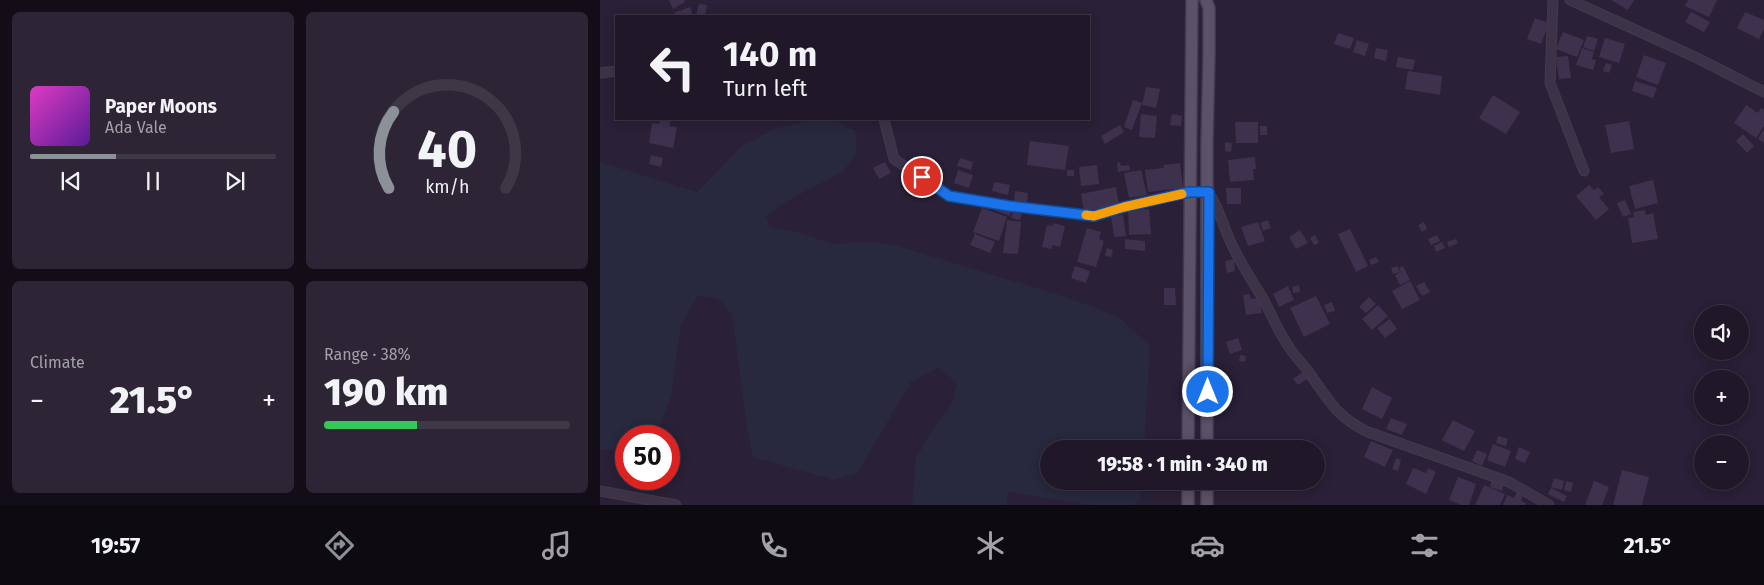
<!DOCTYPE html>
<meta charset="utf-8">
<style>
body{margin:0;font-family:"Fira Sans",sans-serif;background:#2d2535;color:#f1f3f6;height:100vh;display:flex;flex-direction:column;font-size:19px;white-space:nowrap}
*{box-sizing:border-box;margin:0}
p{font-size:16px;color:#a2a0a8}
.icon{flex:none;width:28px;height:28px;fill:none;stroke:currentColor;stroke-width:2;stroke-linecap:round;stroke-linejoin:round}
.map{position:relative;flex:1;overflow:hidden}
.details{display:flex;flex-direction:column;gap:12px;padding:12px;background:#120d17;width:600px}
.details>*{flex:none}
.top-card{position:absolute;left:15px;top:15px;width:475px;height:105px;border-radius:0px;box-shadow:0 2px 12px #0003,0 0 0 1px #3d3746;background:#201829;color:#f1f3f6;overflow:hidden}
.tools{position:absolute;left:1094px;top:305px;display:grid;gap:10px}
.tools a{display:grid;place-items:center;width:55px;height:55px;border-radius:50%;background:#201829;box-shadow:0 2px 12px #0003,0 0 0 1px #3d3746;font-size:25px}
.speed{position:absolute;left:15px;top:425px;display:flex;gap:10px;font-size:25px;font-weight:700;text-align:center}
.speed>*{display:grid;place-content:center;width:65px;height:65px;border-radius:50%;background:#201829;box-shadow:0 2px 12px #0003,0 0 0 1px #3d3746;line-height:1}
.speed .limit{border:8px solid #d22;background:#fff;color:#111}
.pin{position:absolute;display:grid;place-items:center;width:42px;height:42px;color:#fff;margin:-21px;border:2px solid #fff;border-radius:50%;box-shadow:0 1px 5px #0007}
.me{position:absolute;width:55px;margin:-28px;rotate:0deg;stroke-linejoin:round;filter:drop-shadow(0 0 4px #0008)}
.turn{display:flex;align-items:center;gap:18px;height:105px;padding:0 25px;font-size:22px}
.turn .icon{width:65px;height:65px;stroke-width:2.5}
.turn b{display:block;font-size:35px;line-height:42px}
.big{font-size:38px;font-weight:800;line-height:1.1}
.details .card{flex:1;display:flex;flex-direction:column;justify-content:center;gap:8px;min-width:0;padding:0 18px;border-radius:8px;background:#2d2535}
.details .dial{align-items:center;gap:0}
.dial svg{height:130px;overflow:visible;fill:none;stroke:#3d3746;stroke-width:7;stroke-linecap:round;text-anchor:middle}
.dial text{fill:#f1f3f6;stroke:none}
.song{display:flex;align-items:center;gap:15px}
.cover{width:60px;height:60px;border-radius:8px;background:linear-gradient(135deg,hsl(310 70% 55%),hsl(270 70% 35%))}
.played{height:5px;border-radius:2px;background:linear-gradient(90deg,#8c9099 35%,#3d3746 35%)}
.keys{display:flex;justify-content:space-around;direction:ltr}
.heat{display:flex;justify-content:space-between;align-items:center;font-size:28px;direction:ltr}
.charge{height:8px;border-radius:4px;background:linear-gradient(90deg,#34c759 38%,#3d3746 0)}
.details .tiles{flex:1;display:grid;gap:12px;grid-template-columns:repeat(2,1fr)}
.trip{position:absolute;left:440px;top:440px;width:285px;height:50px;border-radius:25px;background:#201829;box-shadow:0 2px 12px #0003,0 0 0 1px #3d3746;font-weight:800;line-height:50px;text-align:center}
.dock{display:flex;height:80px;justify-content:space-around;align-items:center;background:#0d0a10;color:#a2a0a8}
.dock .icon{width:35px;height:35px}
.dock .current{color:#8c9099}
.dock b{font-size:22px;color:#f1f3f6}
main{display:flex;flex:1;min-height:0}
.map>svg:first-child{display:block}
</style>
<main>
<section class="details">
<div class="tiles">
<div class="card">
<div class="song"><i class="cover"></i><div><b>Paper Moons</b><p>Ada Vale</p></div></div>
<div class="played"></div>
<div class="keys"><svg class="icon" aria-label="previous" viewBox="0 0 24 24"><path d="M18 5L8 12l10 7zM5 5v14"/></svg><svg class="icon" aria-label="pause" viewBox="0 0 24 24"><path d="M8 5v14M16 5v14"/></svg><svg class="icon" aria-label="next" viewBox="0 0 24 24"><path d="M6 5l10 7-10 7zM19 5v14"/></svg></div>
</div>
<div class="card dial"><svg viewBox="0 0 100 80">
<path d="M14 69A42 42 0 1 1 86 69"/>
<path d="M14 69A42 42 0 0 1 17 22" stroke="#8c9099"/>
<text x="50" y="56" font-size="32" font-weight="700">40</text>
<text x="50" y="72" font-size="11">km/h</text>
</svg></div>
<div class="card"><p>Climate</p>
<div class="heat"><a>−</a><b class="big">21.5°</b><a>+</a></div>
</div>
<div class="card"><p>Range · 38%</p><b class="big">190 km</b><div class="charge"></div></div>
</div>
</section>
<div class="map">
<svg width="1164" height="505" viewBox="0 0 1164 505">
<rect width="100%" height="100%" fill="#2a2037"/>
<path fill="#28283e" d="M 214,119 L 233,119 L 255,131 L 257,152 L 243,172 L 187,201 L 166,216 L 170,227 L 200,233 L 233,244 L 263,242 L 291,244 L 463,296 L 519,317 L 550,346 L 544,449 L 449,449 L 449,481 L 542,481 L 540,498 L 533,505 L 491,505 L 408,492 L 407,505 L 312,505 L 316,458 L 328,437 L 351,405 L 357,384 L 340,367 L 311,382 L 257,473 L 233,480 L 153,457 L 147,430 L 132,314 L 117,298 L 98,296 L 81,324 L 71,395 L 57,436 L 26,436 L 26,450 L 0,450 L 0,162 L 97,192 L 142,146 L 175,129 Z"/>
<path fill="#3e314e" d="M 69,0 L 84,0 L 85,2 L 73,9 Z
M 1011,0 L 1034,0 L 1028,10 Z
M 1088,0 L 1117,0 L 1109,17 L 1085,6 Z
M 99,4 L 107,5 L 105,16 L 96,16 Z
M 90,7 L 93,16 L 75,16 L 74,13 Z
M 1091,12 L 1110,22 L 1104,32 L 1085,22 Z
M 1145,12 L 1164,20 L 1164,29 L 1159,39 L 1137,28 Z
M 935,18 L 949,23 L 941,44 L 927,39 Z
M 963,32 L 984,40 L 977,57 L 956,49 Z
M 738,33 L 754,38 L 750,49 L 734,44 Z
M 987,36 L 998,39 L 994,51 L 983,47 Z
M 1005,38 L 1025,44 L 1019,63 L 999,57 Z
M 757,40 L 769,44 L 765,56 L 753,52 Z
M 776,48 L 788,50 L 786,61 L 774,58 Z
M 982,48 L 994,52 L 992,59 L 996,60 L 993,70 L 976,65 Z
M 1044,55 L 1066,63 L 1058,85 L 1036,77 Z
M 968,56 L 971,78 L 959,79 L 956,57 Z
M 798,57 L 815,60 L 813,70 L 796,67 Z
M 1006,63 L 1012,65 L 1009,73 L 1003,71 Z
M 808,71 L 842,76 L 840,95 L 805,89 Z
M 1035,81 L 1057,88 L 1053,98 L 1032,91 Z
M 546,87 L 560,89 L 556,108 L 542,105 Z
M 893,95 L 920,112 L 906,134 L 879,118 Z
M 533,100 L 542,103 L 532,130 L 524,127 Z
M 1146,105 L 1158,113 L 1161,108 L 1164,110 L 1164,126 L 1156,138 L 1134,123 Z
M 541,114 L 557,116 L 555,138 L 539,137 Z
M 572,114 L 582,116 L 581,126 L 570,125 Z
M 60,119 L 71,119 L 69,126 L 77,127 L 73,148 L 49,143 L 52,123 L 59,124 Z
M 1029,121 L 1034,149 L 1011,153 L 1005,125 Z
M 635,122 L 658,122 L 658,143 L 636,143 Z
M 520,125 L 524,132 L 505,144 L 501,136 Z
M 660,126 L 667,126 L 667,135 L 660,135 Z
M 1164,129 L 1164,143 L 1158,139 Z
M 1143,134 L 1154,146 L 1147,153 L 1136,141 Z
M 430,141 L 469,146 L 465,170 L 427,165 Z
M 625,142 L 632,143 L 631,152 L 625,151 Z
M 51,155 L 63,158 L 61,167 L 49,164 Z
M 655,157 L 656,169 L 653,169 L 654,180 L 630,182 L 628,160 Z
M 360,158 L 373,162 L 371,170 L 357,166 Z
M 285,162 L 291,173 L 279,179 L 273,168 Z
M 520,162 L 521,166 L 529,165 L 530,170 L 518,172 L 517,163 Z
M 580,163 L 583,188 L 548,192 L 545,170 L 564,168 L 563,165 Z
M 497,165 L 499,184 L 481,186 L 479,167 Z
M 358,170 L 373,175 L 369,188 L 354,183 Z
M 467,170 L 474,170 L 474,176 L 467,176 Z
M 541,170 L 547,195 L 529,198 L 524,173 Z
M 1053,180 L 1058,203 L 1035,209 L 1029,186 Z
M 394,182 L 410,185 L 408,195 L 392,191 Z
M 989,185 L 994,190 L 998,187 L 1004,194 L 999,197 L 1009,209 L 996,220 L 976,196 Z
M 516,187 L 519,205 L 484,211 L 481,194 Z
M 626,188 L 641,188 L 641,204 L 627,204 Z
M 415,191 L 428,193 L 427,202 L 414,201 Z
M 1025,200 L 1031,214 L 1023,217 L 1017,203 Z
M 387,203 L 411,211 L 410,216 L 386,207 Z
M 382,208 L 407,217 L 399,241 L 373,232 Z
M 414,208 L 422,210 L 420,220 L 411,218 Z
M 549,209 L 551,234 L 529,235 L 528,210 Z
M 1045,210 L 1046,215 L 1053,213 L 1058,239 L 1032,243 L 1028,218 L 1034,217 L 1033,212 Z
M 523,215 L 526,236 L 514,237 L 511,216 Z
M 407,220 L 421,222 L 418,254 L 403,253 Z
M 668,220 L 671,228 L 663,231 L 660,223 Z
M 658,222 L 665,241 L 648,246 L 641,227 Z
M 824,222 L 827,229 L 822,232 L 818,225 Z
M 453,223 L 465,226 L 460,247 L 452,245 L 452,249 L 442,247 L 447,225 L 453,226 Z
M 487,228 L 501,232 L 499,239 L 504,241 L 496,267 L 477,262 Z
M 750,229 L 768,266 L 756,272 L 738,234 Z
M 700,230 L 708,243 L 696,249 L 689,237 Z
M 375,234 L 395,242 L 390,253 L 370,245 Z
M 715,235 L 719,243 L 714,245 L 710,238 Z
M 837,235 L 840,241 L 831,245 L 828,239 Z
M 525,239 L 545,241 L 545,251 L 525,249 Z
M 856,239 L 858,243 L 849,247 L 847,242 Z
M 842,242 L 845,248 L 836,252 L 834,246 Z
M 507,248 L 513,250 L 511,257 L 505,256 Z
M 776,257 L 779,262 L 771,265 L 769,260 Z
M 634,259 L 635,271 L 627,273 L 625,261 Z
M 475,266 L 490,271 L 486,283 L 471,278 Z
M 797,266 L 800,272 L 793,274 L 791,268 Z
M 803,266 L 810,280 L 800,285 L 795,275 L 801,272 L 799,268 Z
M 810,281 L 820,300 L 802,309 L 792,291 Z
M 824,282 L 830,292 L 822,296 L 816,286 Z
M 699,285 L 700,292 L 693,293 L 692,287 Z
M 688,286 L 694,300 L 679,307 L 673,294 Z
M 564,288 L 575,288 L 576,305 L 564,305 Z
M 650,294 L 651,299 L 659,298 L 662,313 L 646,315 L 643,295 Z
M 716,296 L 730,324 L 704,337 L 690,308 Z
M 769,297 L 776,304 L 766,313 L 759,307 Z
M 732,302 L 735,311 L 727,313 L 724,305 Z
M 778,305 L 788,316 L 772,330 L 762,319 Z
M 790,319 L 797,329 L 785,338 L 777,328 Z
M 638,338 L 642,350 L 630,354 L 626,342 Z
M 640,355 L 646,356 L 645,362 L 639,361 Z
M 703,372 L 707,379 L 698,385 L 693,379 Z
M 772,387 L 792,398 L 782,419 L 762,409 Z
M 791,418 L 807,424 L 802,435 L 786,429 Z
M 853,420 L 875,431 L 864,451 L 842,440 Z
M 898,436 L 908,439 L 906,446 L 896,443 Z
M 771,441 L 793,450 L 785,467 L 764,457 Z
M 893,444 L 911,451 L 905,467 L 887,460 Z
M 919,447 L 930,452 L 925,463 L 915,459 Z
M 877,450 L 887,454 L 882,466 L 872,461 Z
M 796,458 L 801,460 L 798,471 L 792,469 Z
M 813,468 L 826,473 L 828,468 L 836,472 L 826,494 L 806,484 Z
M 1022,470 L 1049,477 L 1042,505 L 1013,505 Z
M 858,477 L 876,484 L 869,505 L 861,505 L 849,500 Z
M 892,478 L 904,482 L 902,491 L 890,487 Z
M 954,478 L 964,481 L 962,490 L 951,487 Z
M 966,481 L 973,483 L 971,492 L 964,490 Z
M 994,481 L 1009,487 L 1002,505 L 985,505 Z
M 884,485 L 905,494 L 900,505 L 875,505 Z
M 951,488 L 967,496 L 964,502 L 948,494 Z
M 917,492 L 923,495 L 921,501 L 926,503 L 925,505 L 903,505 L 907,495 L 914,498 Z"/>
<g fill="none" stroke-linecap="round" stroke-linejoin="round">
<g stroke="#423a4e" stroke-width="11">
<path id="minor" d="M 953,0 L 950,83 L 984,171
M 970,0 L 1095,57 L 1164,92
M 0,73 L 16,71
M 284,119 L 294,159 L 349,196 L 409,206 L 494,216 L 524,207 L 589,192 L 609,193 C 621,212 624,231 635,251 C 643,267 653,282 662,297 C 671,313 677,329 687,344 C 693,354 701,362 708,371 C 728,399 735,416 768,432 L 909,482 L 949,505
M 0,491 L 76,505"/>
</g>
<g stroke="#423a4e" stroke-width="14">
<path id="major" d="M 606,0 L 609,8 L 609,54 L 607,142 L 607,449
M 588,449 L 592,0
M 588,505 L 588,481
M 607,505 L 607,481"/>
</g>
<use href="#minor" stroke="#3c3348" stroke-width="9"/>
<use href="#major" stroke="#5b5168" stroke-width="11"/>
</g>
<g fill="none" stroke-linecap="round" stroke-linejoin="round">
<g stroke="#114b97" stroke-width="12">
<path id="route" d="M 322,177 L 349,196 L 409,206 L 494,216 L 524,207 L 589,192 L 609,192 L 608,392"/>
</g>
<use href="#route" stroke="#1a73e8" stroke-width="9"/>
<path stroke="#f59e0b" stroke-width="9" d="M 486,215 L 494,216 L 524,207 L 582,194"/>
</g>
</svg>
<div class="tools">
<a><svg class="icon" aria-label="sound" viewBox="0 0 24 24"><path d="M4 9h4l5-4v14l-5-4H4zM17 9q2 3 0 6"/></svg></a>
<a>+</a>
<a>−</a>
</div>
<div class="speed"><div class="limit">50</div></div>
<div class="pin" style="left:322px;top:177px;background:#d93025"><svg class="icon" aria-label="arrive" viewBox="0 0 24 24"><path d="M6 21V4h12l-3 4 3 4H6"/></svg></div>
<svg class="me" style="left:608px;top:392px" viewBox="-20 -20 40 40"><circle r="17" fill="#1a73e8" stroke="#fff" stroke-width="3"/><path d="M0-11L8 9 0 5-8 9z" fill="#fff"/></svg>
<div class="trip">19:58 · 1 min · 340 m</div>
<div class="top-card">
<div class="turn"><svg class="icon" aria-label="left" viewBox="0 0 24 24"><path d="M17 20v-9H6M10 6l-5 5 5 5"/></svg><div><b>140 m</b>Turn left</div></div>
</div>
</div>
</main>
<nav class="dock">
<b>19:57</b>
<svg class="icon current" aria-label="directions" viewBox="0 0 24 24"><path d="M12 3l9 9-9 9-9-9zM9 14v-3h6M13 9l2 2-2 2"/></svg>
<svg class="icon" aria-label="music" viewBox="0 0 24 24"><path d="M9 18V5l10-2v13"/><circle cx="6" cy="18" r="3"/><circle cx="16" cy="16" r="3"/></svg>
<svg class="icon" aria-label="phone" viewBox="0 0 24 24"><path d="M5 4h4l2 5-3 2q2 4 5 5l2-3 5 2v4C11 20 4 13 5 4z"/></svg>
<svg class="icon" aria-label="climate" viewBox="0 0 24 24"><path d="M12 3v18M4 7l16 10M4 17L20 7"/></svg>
<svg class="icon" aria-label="car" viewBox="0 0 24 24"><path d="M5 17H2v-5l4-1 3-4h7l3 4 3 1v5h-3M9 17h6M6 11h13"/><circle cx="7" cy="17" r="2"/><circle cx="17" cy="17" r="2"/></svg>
<svg class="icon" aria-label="filters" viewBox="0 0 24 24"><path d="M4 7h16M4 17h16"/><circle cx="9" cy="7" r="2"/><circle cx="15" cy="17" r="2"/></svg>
<b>21.5°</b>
</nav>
